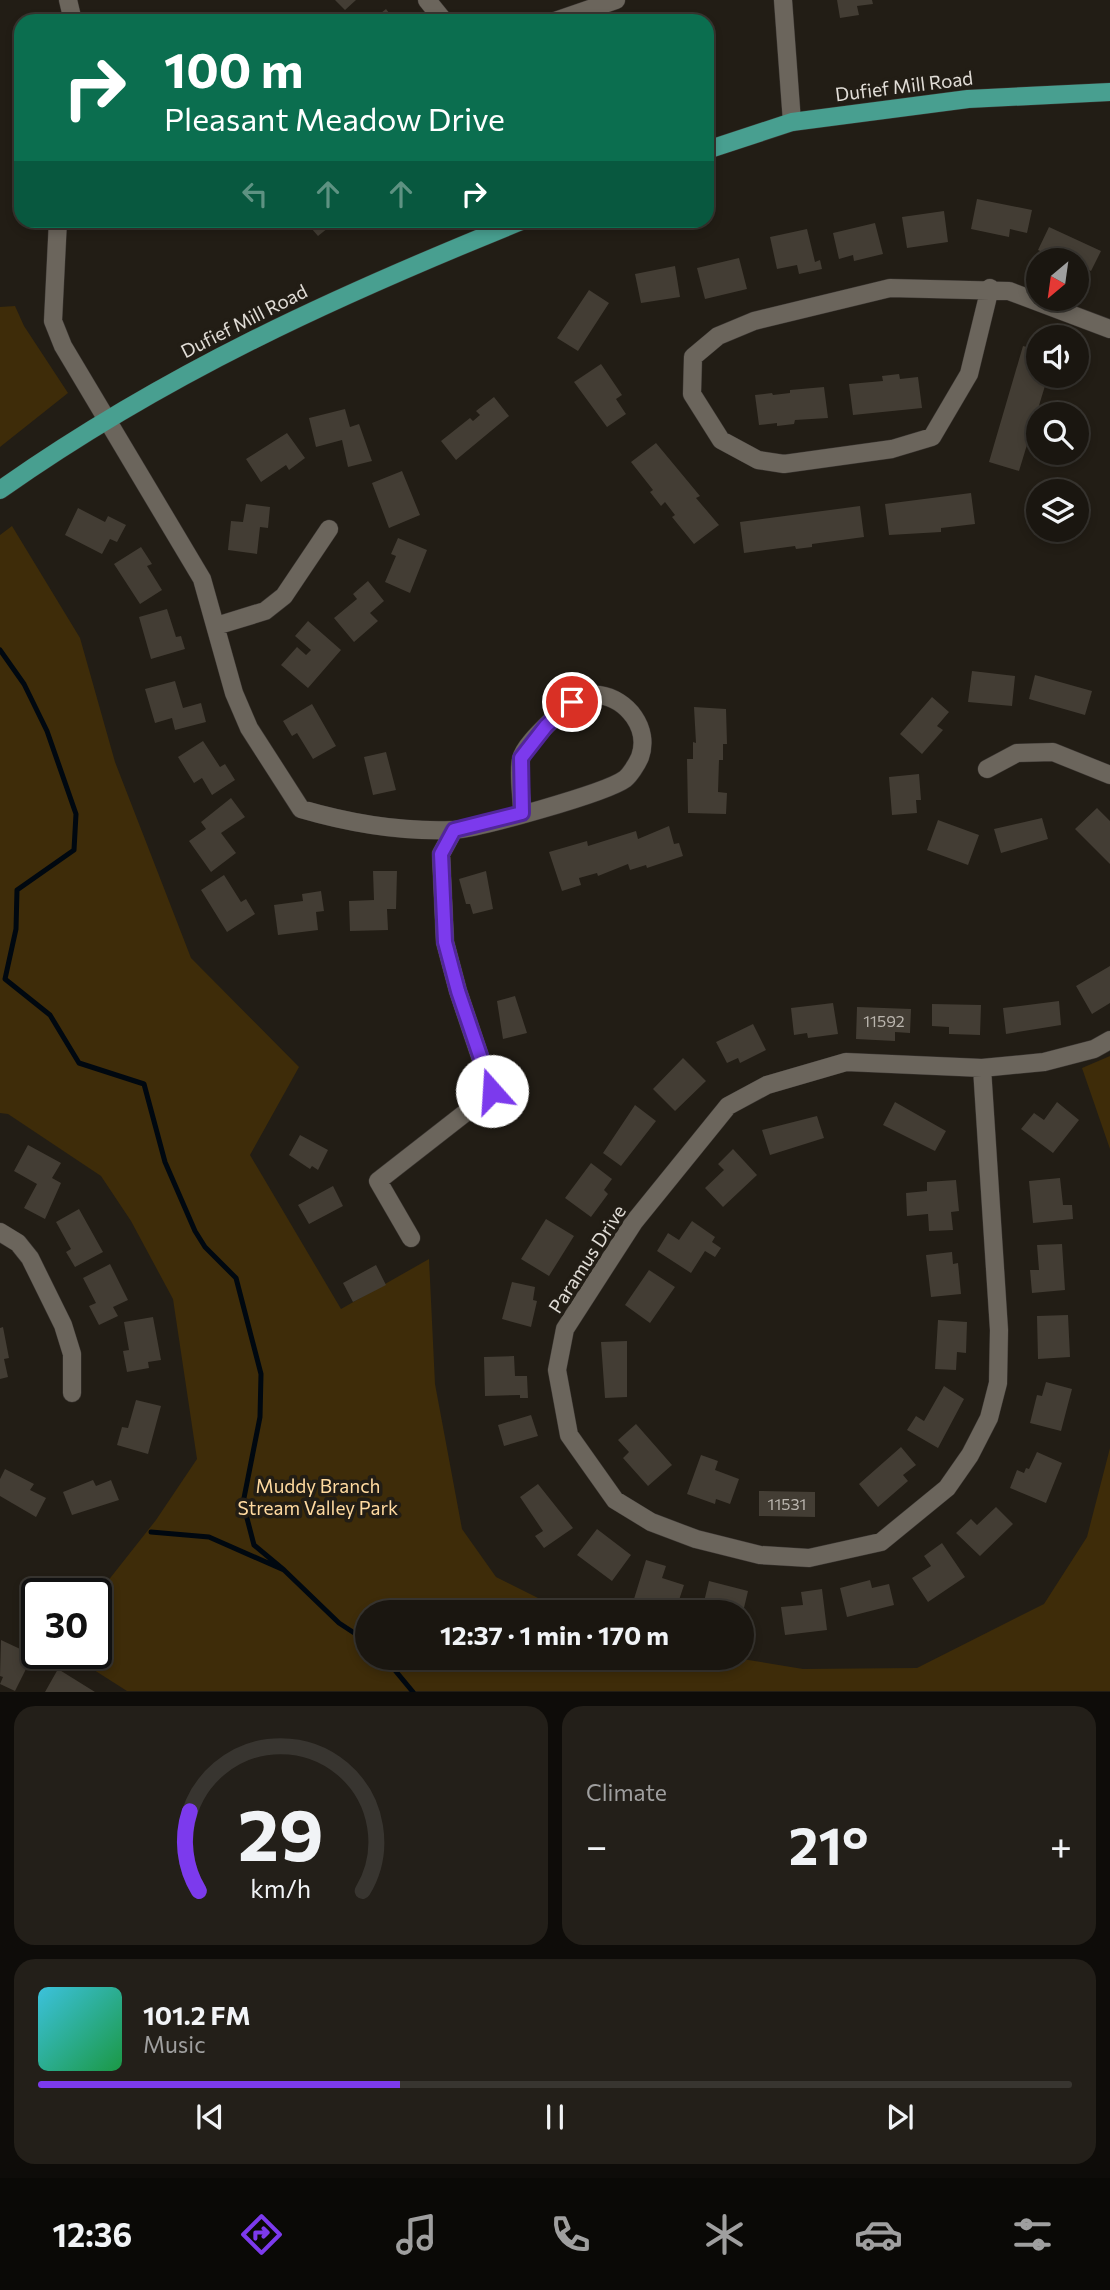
<!DOCTYPE html>
<meta charset="utf-8">
<style>
body{margin:0;font-family:Commissioner,sans-serif;background:#231f19;color:#f1f3f6;height:100vh;display:flex;flex-direction:column;font-size:26px;white-space:nowrap}
*{box-sizing:border-box;margin:0}
p{font-size:23px;color:#9f9f9f}
.icon{flex:none;width:38px;height:38px;fill:none;stroke:currentColor;stroke-width:2;stroke-linecap:round;stroke-linejoin:round}
.map{position:relative;height:1692px;overflow:hidden}
.side{display:flex;flex-direction:column;gap:14px;padding:14px;background:#0e0c09;flex:1}
.side>*{flex:none}
.banner{position:absolute;left:14px;top:14px;width:700px;height:214px;border-radius:21px;box-shadow:0 4px 10px #0003,0 0 0 2px #383530;background:#0b6e4f;color:#fff;overflow:hidden}
.needle{width:46px;rotate:209deg}
.tools{position:absolute;left:1026px;top:248px;display:grid;gap:14px}
.tools a{display:grid;place-items:center;width:63px;height:63px;border-radius:50%;background:#1a1610;box-shadow:0 4px 10px #0003,0 0 0 2px #383530;font-size:35px}
.speed{position:absolute;left:21px;top:1578px;display:flex;gap:14px;font-size:35px;font-weight:700;text-align:center}
.speed>*{display:grid;place-content:center;width:91px;height:91px;border-radius:50%;background:#1a1610;box-shadow:0 4px 10px #0003,0 0 0 2px #383530;line-height:1}
.speed .limit{border:4px solid #111;border-radius:10px;background:#fff;color:#111}
.pin{position:absolute;display:grid;place-items:center;width:60px;height:60px;color:#fff;margin:-30px;border:4px solid #fff;border-radius:50%;box-shadow:0 2px 7px #0007}
.me{position:absolute;width:77px;margin:-38px;rotate:341deg;stroke-linejoin:round;filter:drop-shadow(0 0 5px #0008)}
.turn{display:flex;align-items:center;gap:24px;height:147px;padding:0 35px;font-size:32px}
.turn .icon{width:91px;height:91px;stroke-width:2.5}
.turn b{display:block;font-size:49px;line-height:60px}
.lanes{display:flex;align-items:center;height:66px;padding:0 35px;background:#0003;justify-content:center;gap:35px;direction:ltr}
.lanes .off{opacity:.35}
.big{font-size:52px;font-weight:700;line-height:1.1}
.side .widget{flex:1;display:flex;flex-direction:column;justify-content:center;gap:10px;min-width:0;padding:0 24px;border-radius:21px;background:#231f19}
.side .dial{align-items:center;gap:0}
.dial svg{height:182px;overflow:visible;fill:none;stroke:#383530;stroke-width:7;stroke-linecap:round;text-anchor:middle}
.dial text{fill:#f1f3f6;stroke:none}
.song{display:flex;align-items:center;gap:21px}
.cover{width:84px;height:84px;border-radius:10px;background:linear-gradient(135deg,hsl(190 70% 55%),hsl(140 70% 35%))}
.played{height:7px;border-radius:4px;background:linear-gradient(90deg,#7c3aed 35%,#383530 35%)}
.keys{display:flex;justify-content:space-around;direction:ltr}
.heat{display:flex;justify-content:space-between;align-items:center;font-size:38px;direction:ltr}
.side .tiles{flex:1;display:grid;gap:14px;grid-template-columns:1fr 1fr}
.widget:last-child{grid-column:span 2}
.trip{position:absolute;left:355px;top:1600px;width:399px;height:70px;border-radius:35px;background:#1a1610;box-shadow:0 4px 10px #0003,0 0 0 2px #383530;font-weight:700;line-height:70px;text-align:center}
.menu{display:flex;height:112px;justify-content:space-around;align-items:center;background:#0a0906;color:#9f9f9f}
.menu .icon{width:49px;height:49px}
.menu .on{color:#7c3aed}
.menu b{font-size:32px;color:#f1f3f6}
.map>svg:first-child{display:block}
</style>
<div class="map">
<svg width="1110" height="1692" viewBox="0 0 1110 1692">
<rect width="100%" height="100%" fill="#221d15"/>
<path fill="#3e2c09" d="M 15,306 L 24,326 L 68,393 L 0,447 L 0,307 Z
M 12,526 L 80,638 L 115,762 L 191,958 L 299,1067 L 250,1155 L 341,1309 L 429,1259 L 435,1384 L 462,1529 L 496,1577 L 566,1612 L 368,1612 L 368,1657 L 730,1657 L 803,1669 L 917,1668 L 1044,1604 L 1087,1537 L 1110,1448 L 1110,1691 L 127,1691 L 69,1654 L 96,1654 L 96,1596 L 156,1520 L 197,1459 L 173,1299 L 131,1221 L 101,1176 L 8,1114 L 0,1113 L 0,535 Z
M 1110,1056 L 1110,1149 L 1082,1068 Z"/>
<g fill="none" stroke-linecap="round" stroke-linejoin="round">
<path stroke="#000810" stroke-width="5" d="M 0,650 L 24,684 L 47,731 L 76,814 L 74,850 L 17,890 L 16,929 L 5,979 L 50,1015 L 79,1063 L 144,1084 L 165,1162 L 195,1231 L 205,1247 L 236,1278 L 261,1374 L 260,1417 L 243,1503 L 254,1545 L 284,1570
M 151,1532 L 209,1537 L 284,1570 L 339,1623 L 368,1642
M 384,1657 L 413,1692"/>
</g>
<path fill="#433d34" d="M 335,0 L 356,0 L 345,10 Z
M 837,0 L 872,0 L 873,4 L 857,6 L 859,15 L 840,18 Z
M 386,9 L 393,18 L 389,21 L 371,21 Z
M 977,199 L 1032,210 L 1027,233 L 1010,229 L 1009,237 L 971,229 Z
M 944,211 L 948,242 L 907,248 L 902,217 Z
M 304,220 L 338,220 L 318,236 Z
M 875,223 L 883,254 L 854,261 L 853,255 L 839,259 L 833,233 Z
M 1049,227 L 1101,251 L 1091,271 L 1076,264 L 1076,261 L 1061,261 L 1038,250 Z
M 807,229 L 815,262 L 820,260 L 822,269 L 799,274 L 797,265 L 777,269 L 770,237 Z
M 739,258 L 747,289 L 705,299 L 697,268 Z
M 675,266 L 680,297 L 641,303 L 635,274 Z
M 589,290 L 609,303 L 578,351 L 557,338 Z
M 1023,346 L 1038,350 L 1038,376 L 1048,376 L 1019,471 L 989,462 Z
M 601,364 L 622,395 L 616,399 L 626,414 L 607,427 L 574,382 Z
M 899,374 L 900,379 L 918,377 L 922,408 L 853,415 L 849,384 L 883,381 L 882,376 Z
M 824,387 L 828,418 L 795,420 L 794,424 L 777,426 L 777,423 L 759,425 L 755,395 L 772,393 L 773,395 L 790,393 L 790,390 Z
M 494,397 L 509,416 L 456,460 L 441,441 L 470,418 L 473,421 L 480,415 L 476,411 Z
M 345,409 L 350,427 L 359,424 L 372,461 L 348,467 L 342,440 L 316,447 L 309,418 Z
M 287,433 L 305,458 L 289,470 L 286,465 L 261,482 L 246,459 Z
M 656,443 L 700,496 L 696,498 L 719,525 L 694,544 L 672,517 L 675,515 L 665,502 L 661,506 L 650,492 L 653,490 L 631,462 Z
M 402,471 L 420,515 L 389,528 L 372,483 Z
M 971,493 L 975,524 L 941,528 L 941,532 L 889,535 L 885,504 Z
M 246,504 L 270,507 L 268,528 L 260,527 L 257,554 L 228,550 L 231,521 L 243,522 Z
M 860,506 L 864,537 L 812,544 L 812,547 L 796,549 L 795,546 L 744,553 L 740,522 Z
M 78,508 L 105,522 L 108,516 L 126,525 L 117,542 L 110,539 L 102,554 L 65,535 Z
M 398,538 L 427,550 L 410,593 L 385,582 L 396,556 L 391,554 Z
M 141,547 L 152,564 L 147,566 L 162,590 L 140,604 L 114,564 Z
M 368,581 L 384,601 L 370,613 L 378,621 L 354,642 L 334,618 L 357,599 L 353,594 Z
M 167,609 L 176,637 L 181,636 L 185,649 L 151,659 L 139,617 Z
M 308,621 L 341,650 L 308,688 L 281,665 L 297,647 L 306,655 L 311,650 L 295,636 Z
M 972,671 L 1015,676 L 1012,706 L 968,702 Z
M 1035,675 L 1092,691 L 1085,715 L 1029,699 Z
M 175,681 L 183,708 L 201,703 L 206,722 L 175,730 L 172,718 L 155,723 L 145,689 Z
M 932,697 L 949,712 L 937,726 L 943,730 L 922,754 L 900,734 Z
M 312,704 L 336,746 L 313,759 L 297,733 L 292,736 L 283,721 Z
M 694,707 L 726,709 L 727,744 L 723,744 L 723,760 L 719,760 L 718,792 L 727,793 L 726,814 L 688,813 L 687,759 L 693,759 L 693,742 L 696,743 Z
M 203,741 L 220,767 L 225,764 L 235,780 L 212,795 L 202,778 L 194,783 L 178,757 Z
M 386,752 L 396,790 L 373,795 L 364,757 Z
M 919,774 L 921,800 L 916,800 L 917,813 L 892,815 L 889,777 Z
M 231,798 L 245,817 L 221,833 L 236,853 L 211,872 L 189,841 L 206,829 L 201,822 Z
M 1097,808 L 1110,821 L 1110,864 L 1075,829 Z
M 1042,818 L 1048,839 L 1001,853 L 994,829 Z
M 938,820 L 979,835 L 968,865 L 927,850 Z
M 669,826 L 674,844 L 679,843 L 683,856 L 647,868 L 646,865 L 630,870 L 628,864 L 598,876 L 597,873 L 579,878 L 581,885 L 562,891 L 549,852 L 587,841 L 588,846 L 636,831 L 638,839 Z
M 373,871 L 397,871 L 396,909 L 387,909 L 388,930 L 350,931 L 349,901 L 374,900 Z
M 486,871 L 493,909 L 473,914 L 470,904 L 466,904 L 459,879 Z
M 224,875 L 241,902 L 246,899 L 255,914 L 227,932 L 201,890 Z
M 321,891 L 324,911 L 316,912 L 318,930 L 278,935 L 274,905 L 303,901 L 302,894 Z
M 1110,966 L 1110,1003 L 1092,1014 L 1076,986 Z
M 515,996 L 527,1033 L 503,1039 L 497,1001 Z
M 1059,1001 L 1061,1025 L 1006,1034 L 1003,1008 Z
M 833,1003 L 838,1034 L 808,1038 L 807,1033 L 794,1035 L 791,1008 Z
M 932,1004 L 981,1005 L 980,1035 L 949,1034 L 949,1027 L 932,1026 Z
M 857,1007 L 911,1009 L 910,1033 L 895,1032 L 895,1041 L 856,1039 Z
M 753,1024 L 766,1050 L 740,1063 L 738,1058 L 727,1063 L 716,1042 Z
M 683,1058 L 706,1081 L 675,1111 L 653,1089 Z
M 895,1102 L 946,1131 L 935,1151 L 883,1125 Z
M 1057,1102 L 1079,1120 L 1053,1153 L 1021,1129 L 1034,1113 L 1044,1120 Z
M 635,1105 L 656,1121 L 621,1166 L 603,1153 Z
M 817,1116 L 824,1138 L 770,1155 L 762,1130 Z
M 300,1135 L 328,1150 L 318,1170 L 312,1166 L 310,1169 L 289,1155 Z
M 28,1145 L 61,1163 L 52,1178 L 61,1183 L 45,1219 L 24,1208 L 37,1184 L 14,1171 Z
M 733,1149 L 757,1175 L 723,1207 L 705,1188 L 724,1170 L 718,1164 Z
M 591,1163 L 612,1179 L 604,1190 L 608,1194 L 591,1217 L 565,1198 Z
M 1060,1178 L 1063,1205 L 1072,1205 L 1073,1219 L 1033,1223 L 1029,1181 Z
M 956,1180 L 959,1211 L 951,1212 L 953,1230 L 929,1231 L 928,1214 L 907,1216 L 906,1193 L 927,1191 L 927,1182 Z
M 333,1186 L 343,1206 L 309,1224 L 298,1205 Z
M 79,1209 L 103,1252 L 75,1267 L 66,1252 L 71,1249 L 56,1222 Z
M 546,1219 L 574,1236 L 549,1276 L 521,1259 Z
M 692,1221 L 715,1237 L 712,1242 L 721,1248 L 715,1257 L 705,1251 L 691,1273 L 657,1251 L 668,1233 L 679,1240 Z
M 1062,1244 L 1065,1290 L 1032,1293 L 1030,1270 L 1039,1270 L 1037,1245 Z
M 952,1252 L 953,1264 L 958,1263 L 961,1294 L 931,1297 L 926,1255 Z
M 110,1264 L 128,1300 L 113,1307 L 118,1316 L 99,1325 L 89,1306 L 96,1303 L 83,1278 Z
M 376,1265 L 386,1285 L 353,1302 L 343,1283 Z
M 649,1270 L 675,1287 L 650,1323 L 625,1305 Z
M 512,1282 L 535,1287 L 533,1300 L 537,1301 L 531,1327 L 502,1319 Z
M 1068,1315 L 1070,1357 L 1038,1359 L 1037,1316 Z
M 153,1317 L 161,1360 L 148,1362 L 149,1368 L 127,1372 L 123,1351 L 129,1350 L 124,1322 Z
M 938,1320 L 967,1322 L 966,1353 L 957,1352 L 956,1370 L 935,1369 Z
M 3,1327 L 9,1358 L 4,1359 L 8,1377 L 0,1379 L 0,1328 Z
M 627,1341 L 627,1397 L 605,1398 L 601,1342 Z
M 514,1356 L 515,1376 L 527,1376 L 528,1398 L 520,1398 L 520,1395 L 485,1396 L 484,1357 Z
M 1046,1382 L 1072,1389 L 1061,1431 L 1030,1423 L 1037,1395 L 1042,1396 Z
M 944,1386 L 964,1399 L 938,1448 L 907,1430 L 916,1416 L 924,1421 Z
M 136,1400 L 161,1406 L 148,1454 L 117,1445 L 122,1427 L 128,1428 Z
M 531,1415 L 538,1436 L 504,1446 L 498,1425 Z
M 636,1424 L 672,1465 L 648,1486 L 623,1458 L 629,1452 L 618,1440 Z
M 901,1447 L 916,1465 L 903,1475 L 908,1481 L 878,1507 L 859,1484 Z
M 1037,1452 L 1062,1463 L 1046,1503 L 1010,1488 L 1017,1470 L 1024,1473 L 1026,1468 L 1029,1469 Z
M 701,1455 L 718,1461 L 715,1470 L 739,1479 L 730,1504 L 716,1499 L 715,1504 L 687,1494 Z
M 5,1469 L 34,1484 L 30,1490 L 46,1498 L 36,1517 L 0,1496 L 0,1479 Z
M 93,1480 L 96,1486 L 111,1480 L 119,1500 L 72,1515 L 63,1492 Z
M 538,1484 L 573,1528 L 544,1548 L 535,1536 L 543,1531 L 520,1497 Z
M 759,1491 L 815,1492 L 815,1517 L 759,1516 Z
M 996,1507 L 1013,1524 L 980,1556 L 956,1533 L 971,1519 L 977,1525 Z
M 597,1529 L 631,1555 L 612,1581 L 577,1555 Z
M 942,1543 L 965,1577 L 928,1602 L 912,1578 L 931,1566 L 924,1556 Z
M 646,1560 L 666,1566 L 662,1578 L 684,1585 L 675,1612 L 634,1599 Z
M 870,1580 L 872,1588 L 889,1584 L 894,1605 L 847,1617 L 840,1588 Z
M 709,1581 L 748,1591 L 743,1612 L 702,1610 Z
M 822,1589 L 827,1630 L 785,1635 L 781,1607 L 803,1605 L 801,1592 Z
M 1,1640 L 33,1655 L 15,1691 L 0,1684 L 3,1677 L 0,1676 Z
M 58,1669 L 95,1692 L 45,1692 Z"/>
<g fill="none" stroke-linecap="round" stroke-linejoin="round">
<g stroke="#3b3632" stroke-width="19">
<path id="minor" d="M 68,0 L 73,21
M 427,0 L 444,21
M 783,0 L 792,122
M 555,21 L 616,0
M 58,220 L 53,321 L 63,346 L 202,579 L 234,693 L 249,728 L 301,809 C 349,823 402,832 453,830 C 477,829 606,793 625,779 C 630,775 637,764 640,757 C 650,729 628,699 599,695 C 581,693 566,707 554,718 C 544,728 524,746 521,759 C 518,775 522,796 522,812
M 990,288 L 969,374 L 932,437 L 892,449 L 784,464 L 758,460 L 721,440 L 692,394 L 693,357 L 718,336 L 754,321 L 890,288 L 1009,291 L 1110,329
M 216,626 L 265,611 L 284,596 L 329,529
M 987,769 L 1017,753 L 1053,752 L 1110,775
M 982,1068 L 999,1330 L 998,1383 L 989,1418 L 970,1455 L 947,1488 L 881,1542 L 809,1558 L 760,1555 L 696,1539 L 651,1522 L 615,1500 L 569,1435 L 557,1370 L 565,1329 L 634,1222 L 728,1106 L 767,1085 L 846,1062 L 982,1068 L 1044,1062 L 1094,1049 L 1110,1040
M 0,1232 L 18,1243 L 30,1258 L 63,1325 L 72,1354 L 72,1393
M 411,1238 L 378,1181 L 492,1092 L 458,991 L 445,942 L 441,854 L 454,830"/>
</g>
<g stroke="#3b3632" stroke-width="19">
<path id="major" d="M 707,150 L 792,122 L 968,99 L 1110,92
M 0,490 C 166,373 336,296 524,220"/>
</g>
<use href="#minor" stroke="#6b655c" stroke-width="18"/>
<use href="#major" stroke="#489f90" stroke-width="18"/>
</g>
<g fill="none" stroke-linecap="round" stroke-linejoin="round">
<g stroke="#51269a" stroke-width="18">
<path id="route" d="M 492,1091 L 458,991 L 445,942 L 441,854 L 454,830 L 522,813 L 521,758 L 546,726 L 572,702"/>
</g>
<use href="#route" stroke="#7c3aed" stroke-width="12"/>
</g>
<g text-anchor="middle" stroke-width="7" stroke-linejoin="round" paint-order="stroke">
<g font-size="16" fill="#bab5ae">
<text x="884" y="1027">11592</text>
<text x="787" y="1510">11531</text>
</g>
<g font-size="19" fill="#e1ddd7" stroke="#221d15">
<text transform="translate(904 86) rotate(-7)" y="7">Dufief Mill Road</text>
<text transform="translate(244 321) rotate(-27)" y="7">Dufief Mill Road</text>
<text transform="translate(587 1259) rotate(-57)" y="7">Paramus Drive</text>
</g>
<g font-size="19" fill="#ffdaa0" stroke="#221d15">
<text x="318" y="1493">Muddy Branch<tspan x="318" dy="22">Stream Valley Park</tspan></text>
</g>
</g>
</svg>
<div class="tools">
<a><svg class="needle" viewBox="-14 -14 28 28"><path d="M0-13l5 13h-10z" fill="#e53935"/><path d="M0 13l5-13h-10z" fill="#9f9f9f"/></svg></a>
<a><svg class="icon" aria-label="sound" viewBox="0 0 24 24"><path d="M4 9h4l5-4v14l-5-4H4zM17 9q2 3 0 6"/></svg></a>
<a><svg class="icon" aria-label="search" viewBox="0 0 24 24"><circle cx="10" cy="10" r="6"/><path d="M15 15l6 6"/></svg></a>
<a><svg class="icon" aria-label="layers" viewBox="0 0 24 24"><path d="M12 4l9 5-9 5-9-5zM3 14l9 5 9-5"/></svg></a>
</div>
<div class="speed"><div class="limit">30</div></div>
<div class="pin" style="left:572px;top:702px;background:#d93025"><svg class="icon" aria-label="arrive" viewBox="0 0 24 24"><path d="M6 21V4h12l-3 4 3 4H6"/></svg></div>
<svg class="me" style="left:492px;top:1091px" viewBox="-20 -20 40 40"><circle r="19" fill="#fff"/><path d="M0-13L10 11 0 6-10 11z" fill="#7c3aed"/></svg>
<div class="trip">12:37 · 1 min · 170 m</div>
<div class="banner">
<div class="turn"><svg class="icon" aria-label="right" viewBox="0 0 24 24"><path d="M7 20v-9h11M14 6l5 5-5 5"/></svg><div><b>100 m</b>Pleasant Meadow Drive</div></div>
<div class="lanes"><svg class="icon off" aria-label="left" viewBox="0 0 24 24"><path d="M17 20v-9H6M10 6l-5 5 5 5"/></svg><svg class="icon off" aria-label="ahead" viewBox="0 0 24 24"><path d="M12 20V5M6 11l6-6 6 6"/></svg><svg class="icon off" aria-label="ahead" viewBox="0 0 24 24"><path d="M12 20V5M6 11l6-6 6 6"/></svg><svg class="icon" aria-label="right" viewBox="0 0 24 24"><path d="M7 20v-9h11M14 6l5 5-5 5"/></svg></div>
</div>
</div>
<section class="side">
<div class="tiles">
<div class="widget dial"><svg viewBox="0 0 100 80">
<path d="M14 69A42 42 0 1 1 86 69"/>
<path d="M14 69A42 42 0 0 1 10 34" stroke="#7c3aed"/>
<text x="50" y="56" font-size="32" font-weight="700">29</text>
<text x="50" y="72" font-size="11">km/h</text>
</svg></div>
<div class="widget"><p>Climate</p>
<div class="heat"><a>−</a><b class="big">21°</b><a>+</a></div>
</div>
<div class="widget">
<div class="song"><i class="cover"></i><div><b>101.2 FM</b><p>Music</p></div></div>
<div class="played"></div>
<div class="keys"><svg class="icon" aria-label="previous" viewBox="0 0 24 24"><path d="M18 5L8 12l10 7zM5 5v14"/></svg><svg class="icon" aria-label="pause" viewBox="0 0 24 24"><path d="M8 5v14M16 5v14"/></svg><svg class="icon" aria-label="next" viewBox="0 0 24 24"><path d="M6 5l10 7-10 7zM19 5v14"/></svg></div>
</div>
</div>
</section>
<nav class="menu">
<b>12:36</b>
<svg class="icon on" aria-label="directions" viewBox="0 0 24 24"><path d="M12 3l9 9-9 9-9-9zM9 14v-3h6M13 9l2 2-2 2"/></svg>
<svg class="icon" aria-label="music" viewBox="0 0 24 24"><path d="M9 18V5l10-2v13"/><circle cx="6" cy="18" r="3"/><circle cx="16" cy="16" r="3"/></svg>
<svg class="icon" aria-label="phone" viewBox="0 0 24 24"><path d="M5 4h4l2 5-3 2q2 4 5 5l2-3 5 2v4C11 20 4 13 5 4z"/></svg>
<svg class="icon" aria-label="climate" viewBox="0 0 24 24"><path d="M12 3v18M4 7l16 10M4 17L20 7"/></svg>
<svg class="icon" aria-label="car" viewBox="0 0 24 24"><path d="M5 17H2v-5l4-1 3-4h7l3 4 3 1v5h-3M9 17h6M6 11h13"/><circle cx="7" cy="17" r="2"/><circle cx="17" cy="17" r="2"/></svg>
<svg class="icon" aria-label="filters" viewBox="0 0 24 24"><path d="M4 7h16M4 17h16"/><circle cx="9" cy="7" r="2"/><circle cx="15" cy="17" r="2"/></svg>
</nav>
